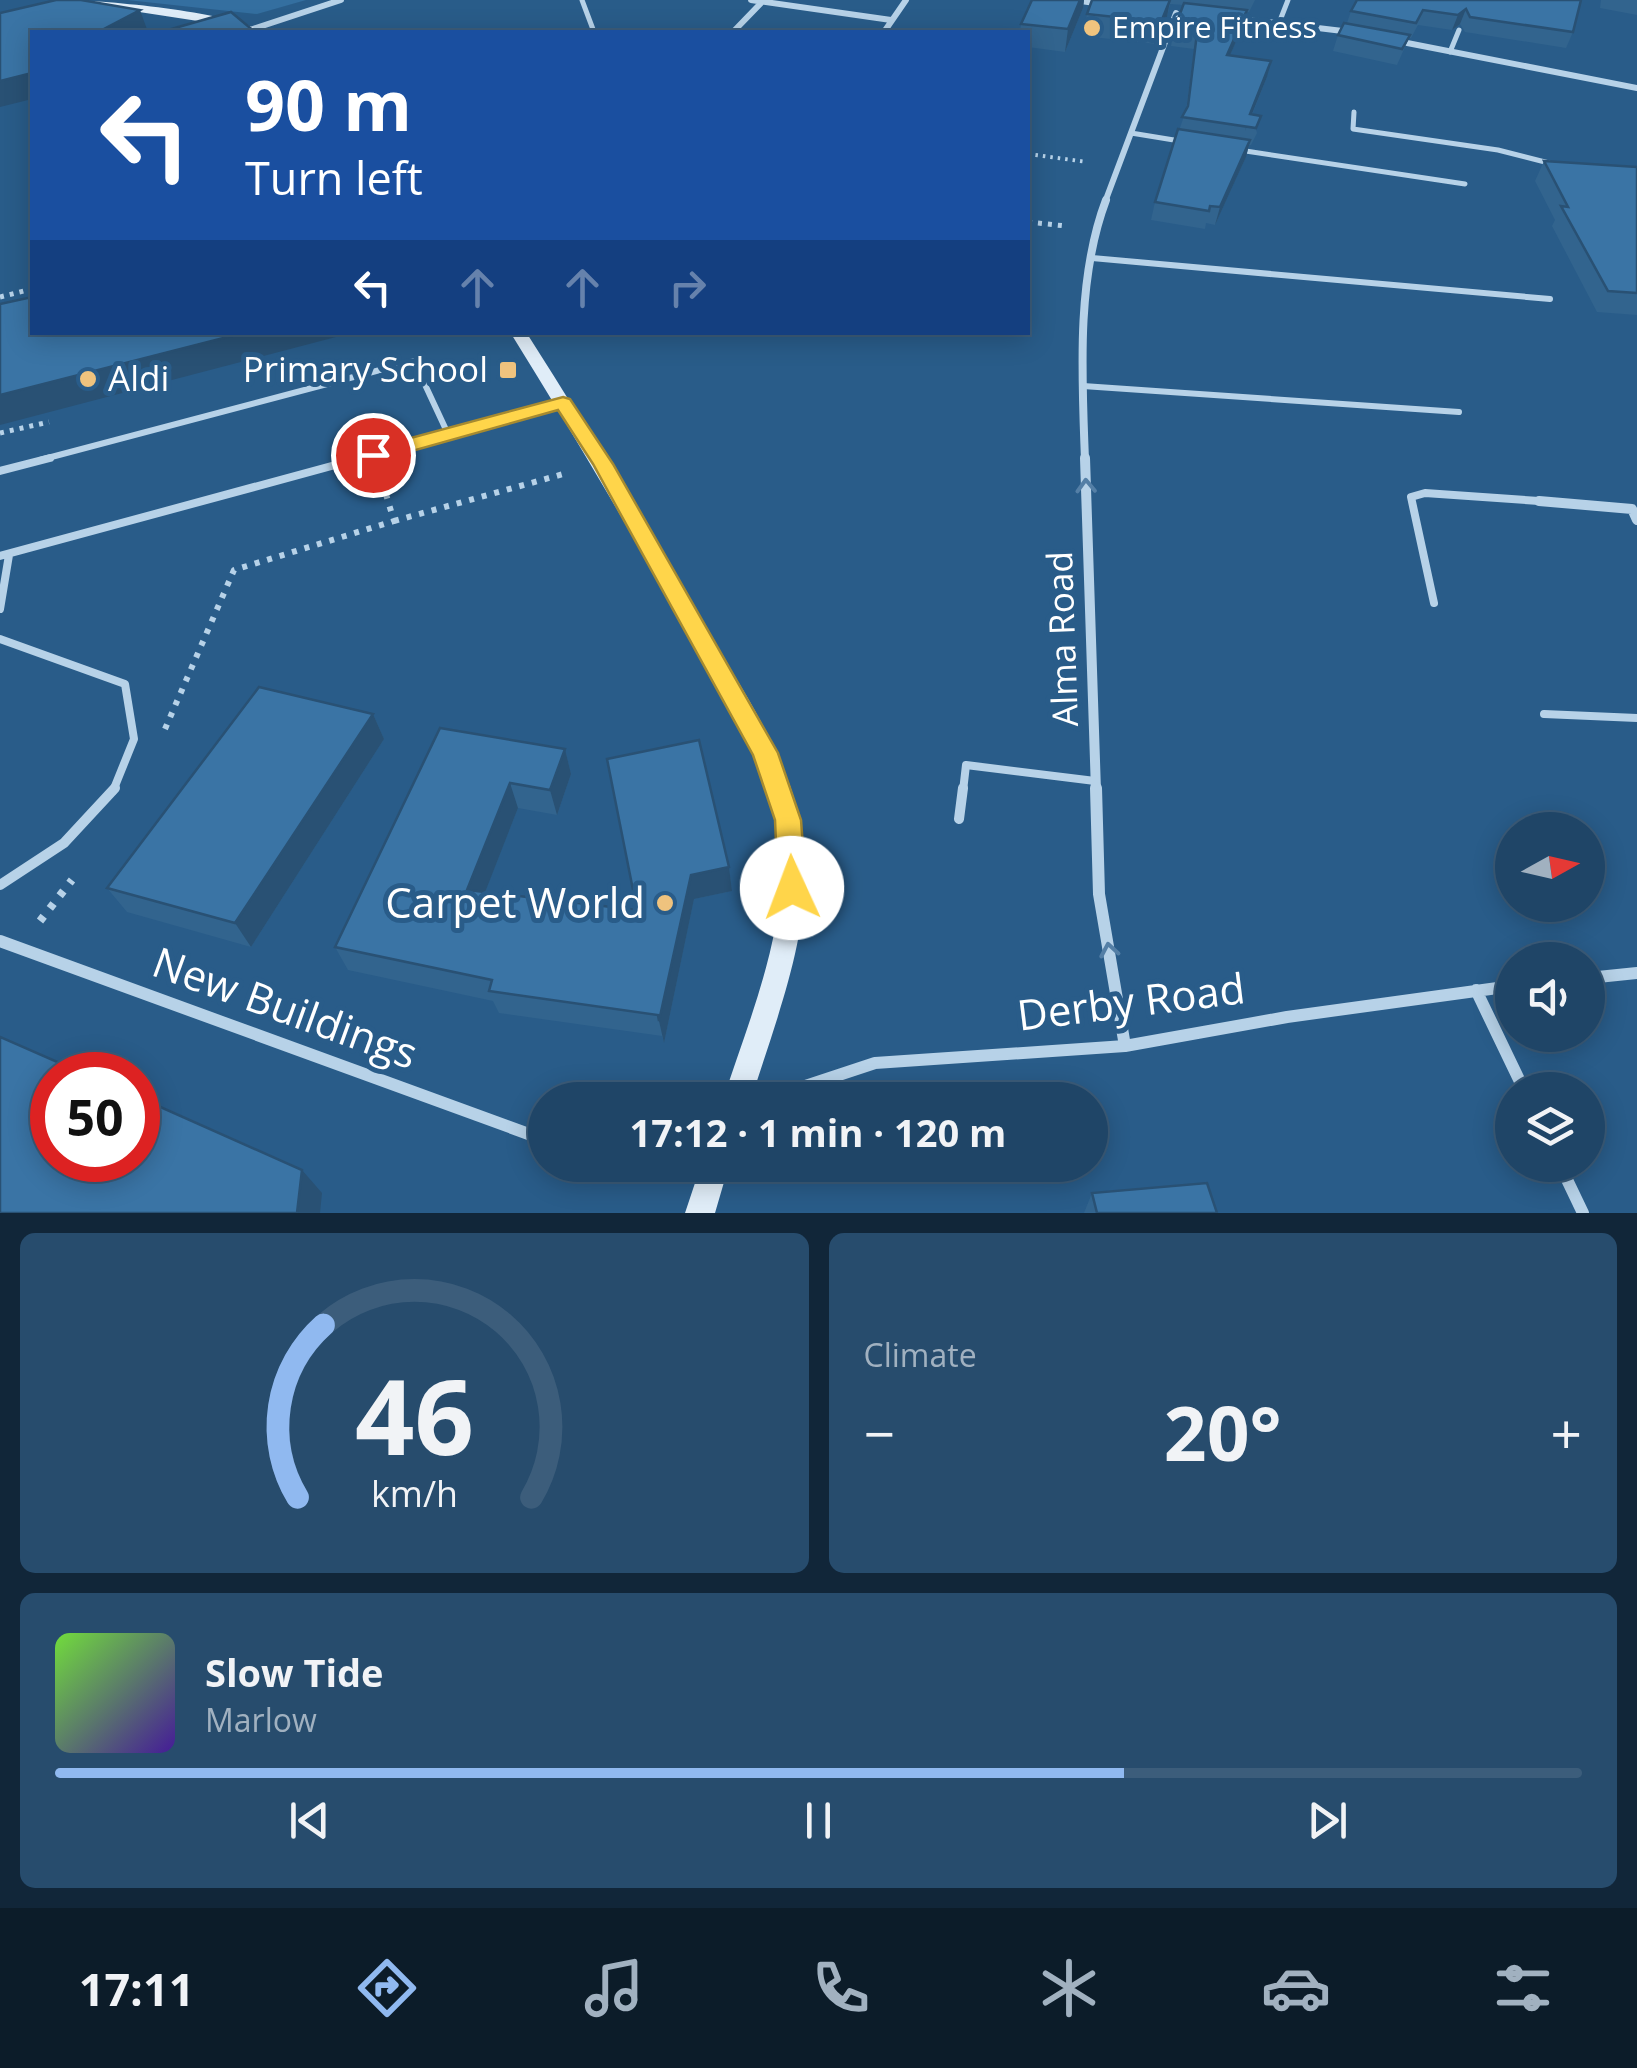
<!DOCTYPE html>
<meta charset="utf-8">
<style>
body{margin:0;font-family:"Open Sans",sans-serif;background:#274c6d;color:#f1f3f6;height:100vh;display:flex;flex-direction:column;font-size:38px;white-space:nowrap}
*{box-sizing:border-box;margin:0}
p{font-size:32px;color:#a1b1c0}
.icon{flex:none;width:55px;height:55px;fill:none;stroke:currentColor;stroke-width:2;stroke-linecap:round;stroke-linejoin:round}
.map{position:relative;height:1213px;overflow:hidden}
.details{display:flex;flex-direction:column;gap:20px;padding:20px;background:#112639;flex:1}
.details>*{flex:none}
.guide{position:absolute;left:30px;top:30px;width:1000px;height:305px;border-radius:0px;box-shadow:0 5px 25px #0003,0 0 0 2px #3c5d7b;background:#1a4fa0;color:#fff;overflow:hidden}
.needle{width:65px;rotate:82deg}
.controls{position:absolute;left:1495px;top:812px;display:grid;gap:20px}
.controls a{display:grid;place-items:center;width:110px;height:110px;border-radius:50%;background:#1f4567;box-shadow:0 5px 25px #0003,0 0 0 2px #3c5d7b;font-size:50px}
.speed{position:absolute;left:30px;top:1052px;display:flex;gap:20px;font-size:50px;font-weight:700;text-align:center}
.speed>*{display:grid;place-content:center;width:130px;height:130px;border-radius:50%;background:#1f4567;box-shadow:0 5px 25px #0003,0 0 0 2px #3c5d7b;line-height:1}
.speed .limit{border:15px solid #d22;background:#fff;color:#111}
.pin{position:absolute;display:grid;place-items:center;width:85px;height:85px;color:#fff;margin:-42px;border:5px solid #fff;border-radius:50%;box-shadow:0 2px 10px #0007}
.me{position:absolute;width:110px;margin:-55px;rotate:358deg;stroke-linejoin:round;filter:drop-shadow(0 0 8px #0008)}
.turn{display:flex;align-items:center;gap:35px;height:210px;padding:0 50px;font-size:45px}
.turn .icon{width:130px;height:130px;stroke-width:2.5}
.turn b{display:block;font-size:70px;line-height:85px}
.lanes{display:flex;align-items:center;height:95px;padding:0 50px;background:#0003;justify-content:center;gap:50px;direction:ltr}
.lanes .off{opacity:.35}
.big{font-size:75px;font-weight:700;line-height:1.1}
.details .tile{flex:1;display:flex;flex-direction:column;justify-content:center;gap:15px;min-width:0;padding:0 35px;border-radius:15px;background:#274c6d}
.details .dial{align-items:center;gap:0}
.dial svg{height:260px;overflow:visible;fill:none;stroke:#3c5d7b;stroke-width:7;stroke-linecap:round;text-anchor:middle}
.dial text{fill:#f1f3f6;stroke:none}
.song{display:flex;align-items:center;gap:30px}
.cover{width:120px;height:120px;border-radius:15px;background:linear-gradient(135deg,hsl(100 70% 55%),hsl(260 70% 35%))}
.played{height:10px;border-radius:5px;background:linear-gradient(90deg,#90b9f0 70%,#3c5d7b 70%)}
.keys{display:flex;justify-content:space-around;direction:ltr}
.heat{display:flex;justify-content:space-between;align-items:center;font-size:55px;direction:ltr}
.details .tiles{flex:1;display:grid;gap:20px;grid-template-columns:1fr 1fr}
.tile:last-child{grid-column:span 2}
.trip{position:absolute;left:528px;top:1082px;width:580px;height:100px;border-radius:50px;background:#1f4567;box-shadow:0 5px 25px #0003,0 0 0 2px #3c5d7b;font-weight:700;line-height:100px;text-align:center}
.tabs{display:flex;height:160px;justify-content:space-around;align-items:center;background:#0c1c29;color:#a1b1c0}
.tabs .icon{width:70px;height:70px}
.tabs .active{color:#90b9f0}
.tabs b{font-size:45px;color:#f1f3f6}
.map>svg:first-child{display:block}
</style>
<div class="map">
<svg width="1637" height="1213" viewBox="0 0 1637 1213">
<rect width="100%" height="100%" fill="#295c89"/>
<path fill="#346fa0" d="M 127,0 L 306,0 L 257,14 Z"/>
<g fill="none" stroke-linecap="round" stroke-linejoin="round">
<path stroke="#b7d2e8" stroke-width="4" stroke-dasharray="2.5 5" stroke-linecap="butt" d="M 1028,154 L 1087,162"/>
<path stroke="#b7d2e8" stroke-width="5" stroke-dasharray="4 6" stroke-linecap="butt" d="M 1028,222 L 1066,226
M 0,297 L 32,289
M 0,433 L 49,422"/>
<path stroke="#b7d2e8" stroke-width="6" stroke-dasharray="5 8" stroke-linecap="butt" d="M 394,521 L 567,473
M 165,729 L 234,570 L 394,521 L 382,481"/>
<path stroke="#b7d2e8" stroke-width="8" stroke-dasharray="6 10" stroke-linecap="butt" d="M 40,921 L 72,880"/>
<path stroke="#b7d2e8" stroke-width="5" d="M 582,0 L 594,32
M 1279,23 L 1288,0
M 1450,52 L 1459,30
M 1354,112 L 1353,129 L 1498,150 L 1549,163
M 1131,133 L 1180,141
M 1239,150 L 1465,184"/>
<path stroke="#b7d2e8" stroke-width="6" d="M 1092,258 L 1550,299
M 1083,386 L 1459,412
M 40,460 L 414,361 L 448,434
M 352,460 L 563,403"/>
<path stroke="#b7d2e8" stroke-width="8" d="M 0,471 L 50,458
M 0,556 L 361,458
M 1434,603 L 1411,497 L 1425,493 L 1539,501
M 0,609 L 9,555
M 0,639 L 125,684 L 134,739 L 113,791
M 1544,714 L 1637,718
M 963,791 L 966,765 L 1095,781"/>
<path stroke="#b7d2e8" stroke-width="10" d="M 959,819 L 963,788
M 0,885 L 64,843 L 115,788"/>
<path stroke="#b7d2e8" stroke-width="6" d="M 751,0 L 891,20
M 1074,0 L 1102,4
M 1234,18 L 1351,32
M 250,30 L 341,0
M 733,32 L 762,2
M 884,32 L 906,0
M 1397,41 L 1637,88
M 1105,202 L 1176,13"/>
<path stroke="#b7d2e8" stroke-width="8" d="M 1085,460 C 1082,377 1076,279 1106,200"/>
<path stroke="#b7d2e8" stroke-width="10" d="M 1085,458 L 1096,791
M 1539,501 L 1632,509 L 1637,520"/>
<path stroke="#b7d2e8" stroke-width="12" d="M 1096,788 L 1099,894 L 1125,1046
M 0,941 L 545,1140
M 1588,978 L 1637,973
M 1476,990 L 1524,1090
M 763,1100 L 875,1063 L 1125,1046 L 1287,1017 L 1512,986
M 1560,1165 L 1583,1213"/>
<path fill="#e0edf8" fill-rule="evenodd" d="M 61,0 C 103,0 228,11 262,32 L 246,32 L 224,25 Z
M 510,332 L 526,332 C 586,426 643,521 699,617 C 742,691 800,769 805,857 C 809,940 775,1022 751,1100 L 723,1100 C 748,1022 784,940 781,857 C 778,770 722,694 681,621 C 626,523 569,427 510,332 Z
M 701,1165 L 729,1165 L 715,1213 L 685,1213 Z"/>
</g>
<path fill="#32648e" d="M 1032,0 L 1084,0 L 1083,8 L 1065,52 L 1028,47 L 1028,32 L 1020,32 L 1021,24 Z
M 1092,0 L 1255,0 L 1249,12 L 1247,12 L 1243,26 L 1230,55 L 1271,61 L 1267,77 L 1252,115 L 1257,133 L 1251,145 L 1249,145 L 1246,157 L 1215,225 L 1206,223 L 1205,229 L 1151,220 L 1155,202 L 1186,110 L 1194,49 L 1171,46 L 1174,30 L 1184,5 L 1170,4 L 1167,17 L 1157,44 L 1083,36 L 1087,14 Z
M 1581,0 L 1573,32 L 1566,48 L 1465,32 L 1460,24 L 1452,30 L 1418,25 L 1411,38 L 1409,38 L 1397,65 L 1333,51 L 1338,35 L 1347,23 L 1351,11 Z
M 1601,0 L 1637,0 L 1637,15 L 1600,8 Z
M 1544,161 L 1637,167 L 1637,315 L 1597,312 L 1552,226 L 1555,220 L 1535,181 Z
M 373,714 L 384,739 L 251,947 L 127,912 L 107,888 Z
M 440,728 L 565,749 L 571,774 L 557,815 L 518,808 L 485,892 L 637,910 L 729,867 L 732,891 L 694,899 L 664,1043 L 662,1036 L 499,1013 L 493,1001 L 348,970 L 335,947 Z
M 1092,1193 L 1217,1213 L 1084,1213 Z"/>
<path fill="#295174" d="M 1080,0 L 1084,0 L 1083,8 L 1065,52 L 1068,29 Z
M 1170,0 L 1167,17 L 1157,44 L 1161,22 Z
M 1466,9 L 1460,24 L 1452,30 L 1458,15 Z
M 140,10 L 148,32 L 98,32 Z
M 1247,10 L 1243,26 L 1223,71 L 1227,55 Z
M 1271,61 L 1267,77 L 1245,131 L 1250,114 Z
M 32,73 L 32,99 L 0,107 L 0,81 Z
M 1250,140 L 1246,157 L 1215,225 L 1220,207 Z
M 247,332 L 355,332 L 0,425 L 0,395 Z
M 373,714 L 384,739 L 251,947 L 235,923 Z
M 565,749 L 571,774 L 557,815 L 550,790 Z
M 510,783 L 518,808 L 477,913 L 467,890 Z
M 729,867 L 732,891 L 694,899 L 664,1043 L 659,1021 L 691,875 Z
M 302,1170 L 322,1193 L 320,1213 L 297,1213 Z"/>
<path fill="#3a74a5" stroke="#295174" stroke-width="2.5" d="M 56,0 L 81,0 L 140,10 L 98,32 L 32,32 L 32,73 L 0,81 L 0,13 Z
M 1032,0 L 1080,0 L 1068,29 L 1021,24 Z
M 1092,0 L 1170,0 L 1161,22 L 1087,14 Z
M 1357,0 L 1581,0 L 1573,32 L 1470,17 L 1466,9 L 1458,15 L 1423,10 L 1416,23 L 1351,11 Z
M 1184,3 L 1247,10 L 1227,55 L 1271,61 L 1250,114 L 1261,116 L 1256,128 L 1182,117 L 1188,106 L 1197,33 L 1174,30 Z
M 231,12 L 255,32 L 161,32 Z
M 1344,23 L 1410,35 L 1402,49 L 1338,35 Z
M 1178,129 L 1250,140 L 1220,207 L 1210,206 L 1209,211 L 1155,202 Z
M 1544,161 L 1637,167 L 1637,293 L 1608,291 L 1561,206 L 1568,207 Z
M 32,297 L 32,332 L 247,332 L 0,395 L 0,304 Z
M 259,687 L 373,714 L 235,923 L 107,888 Z
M 440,728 L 565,749 L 550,790 L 510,783 L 467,890 L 637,910 L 607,759 L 699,740 L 729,867 L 691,875 L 659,1021 L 658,1015 L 489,991 L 492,980 L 335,947 Z
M 0,1037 L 87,1075 L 52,1075 L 52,1160 L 138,1160 L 138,1097 L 302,1170 L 297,1213 L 0,1213 Z
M 1207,1183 L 1217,1213 L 1097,1213 L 1092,1193 Z"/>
<defs><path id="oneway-chevron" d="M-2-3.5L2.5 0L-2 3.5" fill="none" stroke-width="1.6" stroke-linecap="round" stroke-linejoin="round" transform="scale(2.5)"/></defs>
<g stroke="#547fa6">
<use href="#oneway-chevron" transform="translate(1086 486) rotate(-92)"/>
<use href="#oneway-chevron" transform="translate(1109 950) rotate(-100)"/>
</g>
<path fill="#ffd54a" stroke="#a68a30" stroke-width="2.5" d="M 563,397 L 570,399 L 613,464 L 778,753 L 801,820 L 806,888 L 802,896 L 792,900 L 782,896 L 778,888 L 775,820 L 753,755 L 593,464 L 558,410 L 373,462 L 363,455 L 366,450 Z"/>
<g fill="#efc37e" stroke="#295c89" stroke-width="4">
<circle cx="1092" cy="28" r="10"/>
<rect x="498" y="360" width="20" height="20" rx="5"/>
<circle cx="88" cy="379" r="10"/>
<circle cx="665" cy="903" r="10"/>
</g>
<g text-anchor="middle" stroke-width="10" stroke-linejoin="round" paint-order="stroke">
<g font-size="30" fill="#fff" stroke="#295c89" text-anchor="start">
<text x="1112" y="38">Empire Fitness</text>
</g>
<g font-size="35" fill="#fff" stroke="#295c89" text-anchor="end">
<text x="488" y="382">Primary School</text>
<text x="108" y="391" text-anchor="start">Aldi</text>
</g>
<g font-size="35" fill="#fff" stroke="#295c89">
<text transform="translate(1063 639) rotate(-92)" y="12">Alma Road</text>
</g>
<g font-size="42" fill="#fff" stroke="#295c89" text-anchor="end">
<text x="645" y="918">Carpet World</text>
</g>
<g font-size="42" fill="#fff" stroke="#295c89">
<text transform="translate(1131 1002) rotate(-7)" y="15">Derby Road</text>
<text transform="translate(285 1008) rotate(20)" y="15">New Buildings</text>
</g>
</g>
</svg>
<div class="controls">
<a><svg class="needle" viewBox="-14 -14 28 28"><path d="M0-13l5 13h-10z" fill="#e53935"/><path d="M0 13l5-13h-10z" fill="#a1b1c0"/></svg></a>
<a><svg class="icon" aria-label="sound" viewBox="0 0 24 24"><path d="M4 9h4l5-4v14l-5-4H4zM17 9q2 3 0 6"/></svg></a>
<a><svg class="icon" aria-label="layers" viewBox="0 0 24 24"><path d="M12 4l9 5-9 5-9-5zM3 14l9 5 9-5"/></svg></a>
</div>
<div class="speed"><div class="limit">50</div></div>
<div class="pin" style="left:373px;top:455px;background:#d93025"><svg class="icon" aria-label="arrive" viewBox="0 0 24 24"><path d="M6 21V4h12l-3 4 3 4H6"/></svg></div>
<svg class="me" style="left:792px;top:888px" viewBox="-20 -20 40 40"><circle r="19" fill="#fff"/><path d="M0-13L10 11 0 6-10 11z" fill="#ffd54a"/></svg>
<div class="trip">17:12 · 1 min · 120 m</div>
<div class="guide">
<div class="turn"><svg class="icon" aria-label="left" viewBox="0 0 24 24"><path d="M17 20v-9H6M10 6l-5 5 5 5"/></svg><div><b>90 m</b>Turn left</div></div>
<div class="lanes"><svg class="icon" aria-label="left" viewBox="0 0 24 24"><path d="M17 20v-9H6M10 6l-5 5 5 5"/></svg><svg class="icon off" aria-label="ahead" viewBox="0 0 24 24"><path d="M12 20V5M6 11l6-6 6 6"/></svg><svg class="icon off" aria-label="ahead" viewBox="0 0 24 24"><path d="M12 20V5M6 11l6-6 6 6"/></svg><svg class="icon off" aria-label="right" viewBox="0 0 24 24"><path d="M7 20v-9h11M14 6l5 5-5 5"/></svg></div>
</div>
</div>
<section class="details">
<div class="tiles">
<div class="tile dial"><svg viewBox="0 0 100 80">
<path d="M14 69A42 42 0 1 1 86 69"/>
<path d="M14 69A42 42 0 0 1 22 16" stroke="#90b9f0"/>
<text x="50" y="56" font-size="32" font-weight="700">46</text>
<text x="50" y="72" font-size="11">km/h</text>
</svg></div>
<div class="tile"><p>Climate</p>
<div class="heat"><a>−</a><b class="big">20°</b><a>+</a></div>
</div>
<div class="tile">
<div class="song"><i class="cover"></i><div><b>Slow Tide</b><p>Marlow</p></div></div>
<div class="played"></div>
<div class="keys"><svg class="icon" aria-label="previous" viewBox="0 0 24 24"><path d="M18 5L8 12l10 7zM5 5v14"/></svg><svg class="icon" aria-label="pause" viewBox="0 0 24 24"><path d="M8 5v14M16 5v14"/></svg><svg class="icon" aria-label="next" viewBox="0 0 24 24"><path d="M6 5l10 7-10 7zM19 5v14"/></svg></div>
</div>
</div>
</section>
<nav class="tabs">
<b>17:11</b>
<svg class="icon active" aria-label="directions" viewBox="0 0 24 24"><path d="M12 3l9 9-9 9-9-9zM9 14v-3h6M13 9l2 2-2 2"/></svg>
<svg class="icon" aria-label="music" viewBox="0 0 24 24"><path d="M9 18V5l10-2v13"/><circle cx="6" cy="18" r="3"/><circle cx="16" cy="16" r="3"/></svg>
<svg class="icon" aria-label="phone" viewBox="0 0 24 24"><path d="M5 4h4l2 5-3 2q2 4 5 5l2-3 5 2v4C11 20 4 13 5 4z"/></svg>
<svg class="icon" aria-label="climate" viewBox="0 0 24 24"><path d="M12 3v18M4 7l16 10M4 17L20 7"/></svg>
<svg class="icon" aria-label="car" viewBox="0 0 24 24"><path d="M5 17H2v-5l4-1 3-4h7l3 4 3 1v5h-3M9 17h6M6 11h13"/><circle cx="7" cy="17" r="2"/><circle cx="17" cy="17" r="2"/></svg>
<svg class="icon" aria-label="filters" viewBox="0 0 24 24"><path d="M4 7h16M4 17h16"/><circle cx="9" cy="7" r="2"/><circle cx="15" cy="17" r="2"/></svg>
</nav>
